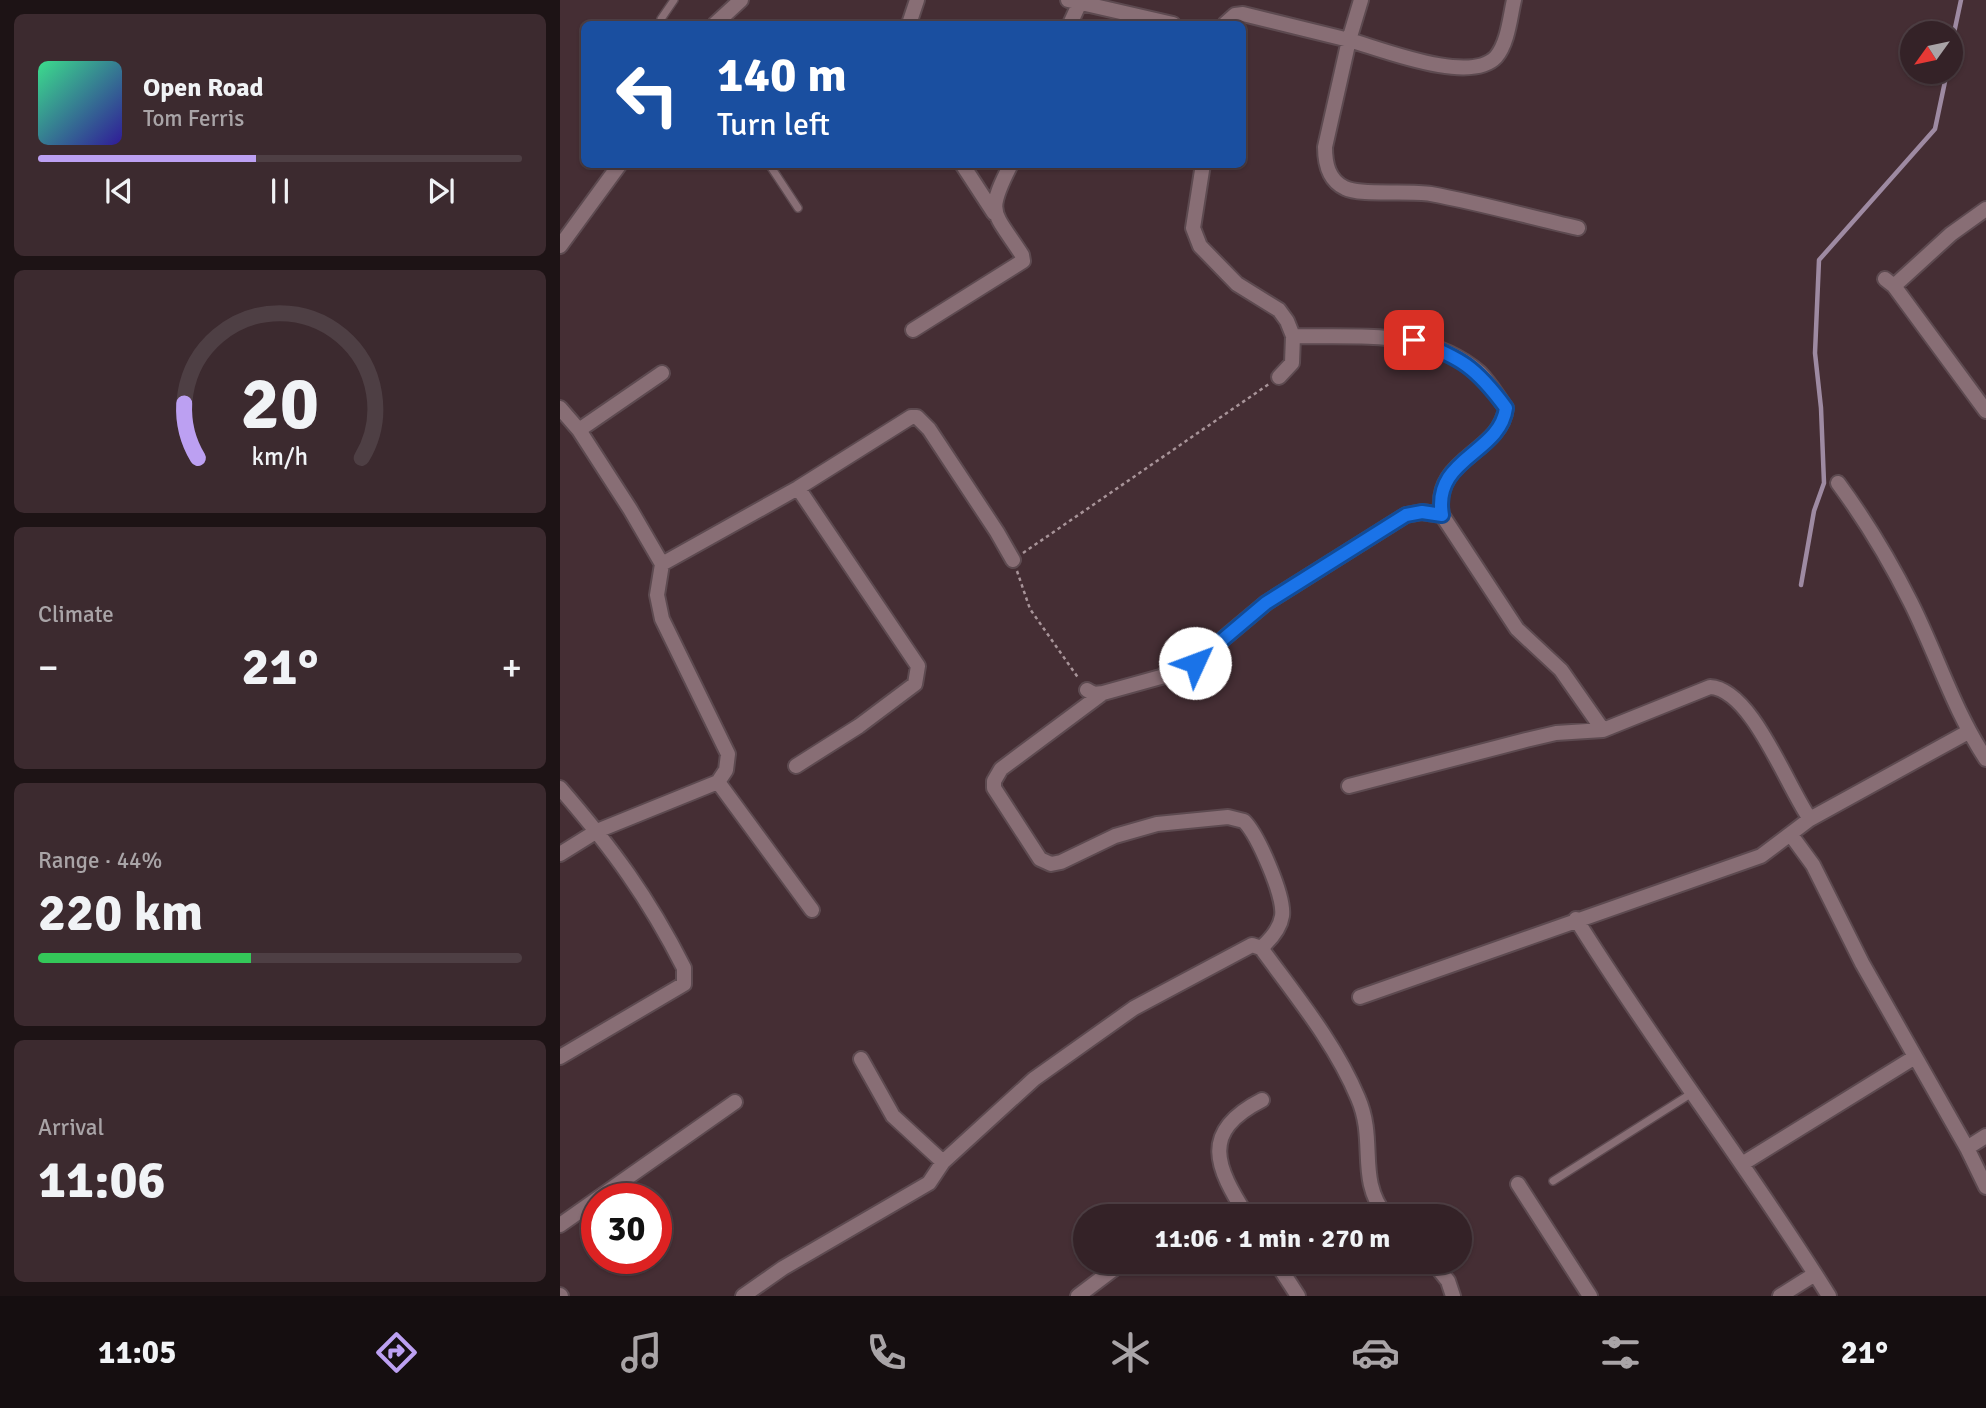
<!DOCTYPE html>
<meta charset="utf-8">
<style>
body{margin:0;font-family:Signika,sans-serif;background:#3c2a2f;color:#f1f3f6;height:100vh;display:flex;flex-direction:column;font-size:26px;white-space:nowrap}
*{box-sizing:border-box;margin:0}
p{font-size:23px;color:#a9a4a7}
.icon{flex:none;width:38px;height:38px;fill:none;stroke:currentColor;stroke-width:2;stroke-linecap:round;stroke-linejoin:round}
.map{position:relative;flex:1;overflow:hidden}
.side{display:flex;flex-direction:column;gap:14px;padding:14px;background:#1d1315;width:560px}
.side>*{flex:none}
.guide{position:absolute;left:21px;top:21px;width:665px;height:147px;border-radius:10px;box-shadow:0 2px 5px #0004,0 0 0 2px #4e3f44;background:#1a4fa0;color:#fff;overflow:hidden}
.needle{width:46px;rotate:237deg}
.fabs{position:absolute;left:1340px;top:21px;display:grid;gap:14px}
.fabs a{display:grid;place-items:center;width:63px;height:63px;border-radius:50%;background:#342227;box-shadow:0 2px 5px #0004,0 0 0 2px #4e3f44;font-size:35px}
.speed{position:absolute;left:21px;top:1183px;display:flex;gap:14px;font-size:35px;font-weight:700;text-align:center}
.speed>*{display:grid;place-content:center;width:91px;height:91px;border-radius:50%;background:#342227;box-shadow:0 2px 5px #0004,0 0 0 2px #4e3f44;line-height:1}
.speed .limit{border:10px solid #d22;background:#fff;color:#111}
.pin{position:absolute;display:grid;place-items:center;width:60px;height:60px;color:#fff;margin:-30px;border-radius:14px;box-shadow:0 4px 10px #0006}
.me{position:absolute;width:77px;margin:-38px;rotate:47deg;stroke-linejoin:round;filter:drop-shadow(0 0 5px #0008)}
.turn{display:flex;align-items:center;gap:24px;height:147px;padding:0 21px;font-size:32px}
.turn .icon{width:91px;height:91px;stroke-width:2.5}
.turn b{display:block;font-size:49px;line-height:60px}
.big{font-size:52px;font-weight:700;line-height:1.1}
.side .tile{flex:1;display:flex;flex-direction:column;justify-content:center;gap:10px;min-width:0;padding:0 24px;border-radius:10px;background:#3c2a2f}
.side .dial{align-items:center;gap:0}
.dial svg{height:182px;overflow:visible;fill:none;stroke:#4e3f44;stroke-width:7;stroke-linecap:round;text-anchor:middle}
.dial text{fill:#f1f3f6;stroke:none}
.song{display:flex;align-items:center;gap:21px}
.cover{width:84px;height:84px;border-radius:10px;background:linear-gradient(135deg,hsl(150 70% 55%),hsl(250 70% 35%))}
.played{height:7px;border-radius:4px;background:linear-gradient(90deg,#bca0f2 45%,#4e3f44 45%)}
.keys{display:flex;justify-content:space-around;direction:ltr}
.heat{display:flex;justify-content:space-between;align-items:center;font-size:38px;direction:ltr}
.charge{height:10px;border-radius:5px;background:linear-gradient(90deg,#34c759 44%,#4e3f44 0)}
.trip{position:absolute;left:513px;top:1204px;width:399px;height:70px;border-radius:35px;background:#342227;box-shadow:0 2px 5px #0004,0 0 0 2px #4e3f44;font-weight:700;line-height:70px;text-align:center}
.tab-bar{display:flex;height:112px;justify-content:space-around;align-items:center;background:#150e10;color:#a9a4a7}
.tab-bar .icon{width:49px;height:49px}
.tab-bar .selected{color:#bca0f2}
.tab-bar b{font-size:32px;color:#f1f3f6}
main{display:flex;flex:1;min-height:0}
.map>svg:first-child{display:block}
</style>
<main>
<section class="side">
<div class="tile">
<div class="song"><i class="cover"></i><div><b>Open Road</b><p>Tom Ferris</p></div></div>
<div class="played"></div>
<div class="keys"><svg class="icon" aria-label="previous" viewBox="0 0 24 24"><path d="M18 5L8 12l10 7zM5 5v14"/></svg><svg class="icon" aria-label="pause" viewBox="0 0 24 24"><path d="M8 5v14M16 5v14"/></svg><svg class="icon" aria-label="next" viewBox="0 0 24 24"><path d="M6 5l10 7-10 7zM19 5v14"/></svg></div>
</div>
<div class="tile dial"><svg viewBox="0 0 100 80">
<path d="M14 69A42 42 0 1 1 86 69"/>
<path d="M14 69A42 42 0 0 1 8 45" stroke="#bca0f2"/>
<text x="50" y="56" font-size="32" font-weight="700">20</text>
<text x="50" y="72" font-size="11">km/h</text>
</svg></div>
<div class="tile"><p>Climate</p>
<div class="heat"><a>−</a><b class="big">21°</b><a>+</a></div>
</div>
<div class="tile"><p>Range · 44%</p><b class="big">220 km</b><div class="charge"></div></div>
<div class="tile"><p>Arrival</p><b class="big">11:06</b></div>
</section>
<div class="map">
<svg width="1426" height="1296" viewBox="0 0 1426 1296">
<rect width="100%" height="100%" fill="#452e34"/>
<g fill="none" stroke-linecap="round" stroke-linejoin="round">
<path stroke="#9e8aa2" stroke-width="4.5" d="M 1391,47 L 1401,0
M 1241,585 L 1254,511 L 1264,483 L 1261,408 L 1255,353 L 1259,260 L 1375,129 L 1387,72"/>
<g stroke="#5d4a50" stroke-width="10">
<path id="service" d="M 100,24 L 101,19 L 114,0
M 209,164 L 238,208
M 993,1181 L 1132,1093"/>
</g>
<g stroke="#5d4a50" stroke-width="18">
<path id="minor" d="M 508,0 L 613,24
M 954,0 C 950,17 948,43 936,57 C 910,85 821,49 789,40 L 765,147 C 765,163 768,180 785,188 C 800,196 848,190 871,194 C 920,203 969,217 1018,228
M 155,24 L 181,0
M 349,24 L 357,0
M 510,24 L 521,0
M 665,24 L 675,15 L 683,14 L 789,40 L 801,0
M 402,164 L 434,213
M 643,164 L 633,228 L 640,246 L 677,284 L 719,310 L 727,321 L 733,336 L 732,363 L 719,377
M 0,246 L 60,164
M 1325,279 L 1334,286 L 1426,411
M 1334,286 L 1391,234 L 1426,209
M 353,330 L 463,261 L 462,255 C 433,210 425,215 451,164
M 733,336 C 796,338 869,328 920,373 C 930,383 938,397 946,408 C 940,454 871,458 882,515 L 957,629 L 1001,670 L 1043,730
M 0,408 L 19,430 L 70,509 L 102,564 L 97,595 L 102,619 L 168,754 L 166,770 L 158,782 L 37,831 L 0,854
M 19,430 L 102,373
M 1278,483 C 1306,521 1330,561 1351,603 C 1377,655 1394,711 1426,759
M 102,564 L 238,488 L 351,417 L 357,417 L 369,429 L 437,532 L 453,560
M 527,690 L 534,694 L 543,693 L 626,670 L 706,603 L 846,515 L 862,512 L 882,515
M 543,693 L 441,769 L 434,781 L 434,788 L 480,859 L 491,864 L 501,862 L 555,836 L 597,824 L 668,817 L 684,821 C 698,835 725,897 722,916 C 720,929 710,940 701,948
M 236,766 L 299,726 L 355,684 L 358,666 L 238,488
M 158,782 L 252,910
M 789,786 L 966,740 L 996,733 L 1043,730 L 1150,687 C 1192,689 1227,787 1250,819
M 0,788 C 52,848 88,897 124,968 L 124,984 L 0,1057
M 1231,835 L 1253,865 L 1302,963 L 1407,1148 L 1426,1187
M 1016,919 C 1096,1048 1189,1167 1269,1296
M 800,997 L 1201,856 L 1250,819 L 1408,732
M 301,1059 L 333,1116 L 383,1162
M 1407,1148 L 1426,1136
M 1182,1164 L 1355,1057
M 958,1184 L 1030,1296
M 37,1199 L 175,1102
M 687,1216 C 656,1167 639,1132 702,1100
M 0,1225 L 37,1199
M 716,1262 L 738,1296
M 873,1262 L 888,1281 L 893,1296
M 0,1295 L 1,1296
M 183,1296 L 223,1268 L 369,1183 L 383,1162 L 474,1079 L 574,1008 L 692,945 L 701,948 C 736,996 775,1043 798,1098 C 817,1142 796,1178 826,1216
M 518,1296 L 563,1262
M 1220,1296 L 1255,1274"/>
</g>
<path stroke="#a89499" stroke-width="2.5" stroke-dasharray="3.5 3.5" stroke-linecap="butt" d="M 463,553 L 709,384
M 457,571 L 470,609 L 519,679"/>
<use href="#service" stroke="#886e75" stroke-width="7"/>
<use href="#minor" stroke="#886e75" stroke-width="14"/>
</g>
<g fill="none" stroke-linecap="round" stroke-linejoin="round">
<g stroke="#114b97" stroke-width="18">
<path id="route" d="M 635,663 L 706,603 L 846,515 L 862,512 L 882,515 C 872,458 940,454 946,408 C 916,367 901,358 854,340"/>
</g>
<use href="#route" stroke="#1a73e8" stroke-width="12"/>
</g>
</svg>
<div class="fabs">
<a><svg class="needle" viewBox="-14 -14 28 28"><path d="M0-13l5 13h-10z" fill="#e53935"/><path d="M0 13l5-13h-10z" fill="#a9a4a7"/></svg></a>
</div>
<div class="speed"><div class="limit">30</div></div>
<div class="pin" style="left:854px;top:340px;background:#d93025"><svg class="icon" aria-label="arrive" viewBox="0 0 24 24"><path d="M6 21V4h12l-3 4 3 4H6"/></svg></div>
<svg class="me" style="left:635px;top:663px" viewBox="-20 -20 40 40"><circle r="19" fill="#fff"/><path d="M0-13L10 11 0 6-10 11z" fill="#1a73e8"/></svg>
<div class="trip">11:06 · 1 min · 270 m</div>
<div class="guide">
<div class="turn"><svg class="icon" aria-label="left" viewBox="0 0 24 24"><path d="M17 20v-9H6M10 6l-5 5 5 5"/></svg><div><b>140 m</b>Turn left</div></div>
</div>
</div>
</main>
<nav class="tab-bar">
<b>11:05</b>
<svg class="icon selected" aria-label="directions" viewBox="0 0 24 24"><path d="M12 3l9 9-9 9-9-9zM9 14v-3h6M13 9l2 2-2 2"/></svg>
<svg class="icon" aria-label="music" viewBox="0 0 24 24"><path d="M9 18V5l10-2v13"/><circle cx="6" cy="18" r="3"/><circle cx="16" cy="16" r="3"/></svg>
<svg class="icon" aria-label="phone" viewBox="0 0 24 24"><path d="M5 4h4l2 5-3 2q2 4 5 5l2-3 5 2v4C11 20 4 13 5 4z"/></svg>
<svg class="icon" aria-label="climate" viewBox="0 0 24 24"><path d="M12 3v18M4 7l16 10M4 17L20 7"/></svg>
<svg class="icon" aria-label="car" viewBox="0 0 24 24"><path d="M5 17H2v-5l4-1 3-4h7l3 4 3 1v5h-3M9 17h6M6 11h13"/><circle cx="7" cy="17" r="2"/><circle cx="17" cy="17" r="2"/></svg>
<svg class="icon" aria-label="filters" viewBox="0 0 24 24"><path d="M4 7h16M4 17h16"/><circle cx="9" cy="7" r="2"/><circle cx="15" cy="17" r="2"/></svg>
<b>21°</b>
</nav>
